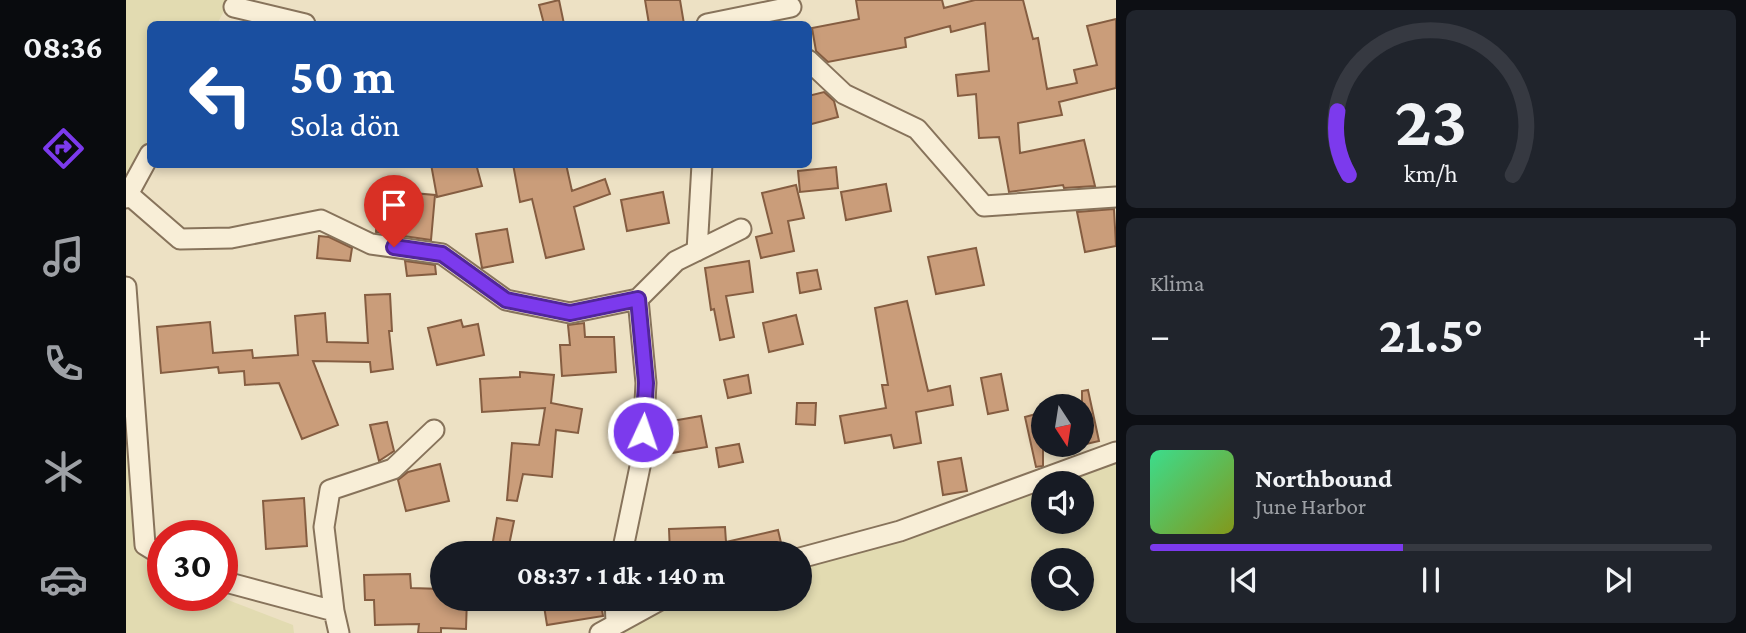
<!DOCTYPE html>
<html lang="tr">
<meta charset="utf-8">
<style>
body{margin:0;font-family:"Crimson Pro",serif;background:#20242c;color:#f1f3f6;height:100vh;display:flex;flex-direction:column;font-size:26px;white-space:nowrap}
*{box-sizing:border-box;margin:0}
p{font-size:23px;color:#9ea1a6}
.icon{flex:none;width:38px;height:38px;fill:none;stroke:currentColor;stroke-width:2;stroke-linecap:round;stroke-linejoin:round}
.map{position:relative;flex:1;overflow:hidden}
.drawer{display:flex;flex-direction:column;gap:10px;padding:10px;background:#0d0f14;width:630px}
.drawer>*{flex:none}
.banner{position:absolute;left:21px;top:21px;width:665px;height:147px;border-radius:10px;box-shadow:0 4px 10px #0003;background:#1a4fa0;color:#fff;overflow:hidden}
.needle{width:46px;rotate:168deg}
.tools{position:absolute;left:905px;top:394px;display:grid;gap:14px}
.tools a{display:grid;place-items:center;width:63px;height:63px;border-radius:50%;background:#171b24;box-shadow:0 4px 10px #0003;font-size:35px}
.speed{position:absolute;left:21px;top:520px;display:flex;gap:14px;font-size:35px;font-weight:700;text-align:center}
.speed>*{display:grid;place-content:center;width:91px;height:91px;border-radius:50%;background:#171b24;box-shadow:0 4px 10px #0003;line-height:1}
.speed .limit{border:10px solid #d22;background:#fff;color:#111}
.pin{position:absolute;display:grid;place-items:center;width:60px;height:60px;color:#fff;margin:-72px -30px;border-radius:50% 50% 50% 0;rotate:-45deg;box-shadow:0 0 7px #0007}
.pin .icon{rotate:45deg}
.me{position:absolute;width:77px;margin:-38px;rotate:3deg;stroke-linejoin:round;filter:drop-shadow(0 0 5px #0008)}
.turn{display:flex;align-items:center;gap:24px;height:147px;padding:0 28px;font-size:32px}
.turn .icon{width:91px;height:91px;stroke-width:2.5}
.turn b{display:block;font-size:49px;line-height:60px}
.big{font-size:52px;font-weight:700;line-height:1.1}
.drawer .tile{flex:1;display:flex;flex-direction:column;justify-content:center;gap:10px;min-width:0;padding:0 24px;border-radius:10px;background:#20242c}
.drawer .dial{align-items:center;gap:0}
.dial svg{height:182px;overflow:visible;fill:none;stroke:#363941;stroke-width:7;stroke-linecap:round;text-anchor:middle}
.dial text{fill:#f1f3f6;stroke:none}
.song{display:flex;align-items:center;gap:21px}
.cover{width:84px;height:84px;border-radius:10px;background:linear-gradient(135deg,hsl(150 70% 55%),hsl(70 70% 35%))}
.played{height:7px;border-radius:4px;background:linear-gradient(90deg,#7c3aed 45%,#363941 45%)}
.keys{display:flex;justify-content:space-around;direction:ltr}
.heat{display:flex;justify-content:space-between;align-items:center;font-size:38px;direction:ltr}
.trip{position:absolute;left:304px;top:541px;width:382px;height:70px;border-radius:35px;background:#171b24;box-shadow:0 4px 10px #0003;font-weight:700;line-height:70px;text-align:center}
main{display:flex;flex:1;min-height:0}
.menu{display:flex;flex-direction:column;width:126px;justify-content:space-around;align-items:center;background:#090b0e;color:#9ea1a6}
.menu .icon{width:49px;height:49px}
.menu .active{color:#7c3aed}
.menu b{font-size:32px;color:#f1f3f6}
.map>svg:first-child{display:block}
</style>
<main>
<nav class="menu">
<b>08:36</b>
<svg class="icon active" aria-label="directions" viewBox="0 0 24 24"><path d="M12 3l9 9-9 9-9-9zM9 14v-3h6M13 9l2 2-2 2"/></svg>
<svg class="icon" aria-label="music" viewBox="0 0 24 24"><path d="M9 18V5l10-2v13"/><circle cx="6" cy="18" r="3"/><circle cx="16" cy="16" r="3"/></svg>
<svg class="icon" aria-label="phone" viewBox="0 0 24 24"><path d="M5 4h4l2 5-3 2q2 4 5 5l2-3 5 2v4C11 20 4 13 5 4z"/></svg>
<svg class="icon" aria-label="climate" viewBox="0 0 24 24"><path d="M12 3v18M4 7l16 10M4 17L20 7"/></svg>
<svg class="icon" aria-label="car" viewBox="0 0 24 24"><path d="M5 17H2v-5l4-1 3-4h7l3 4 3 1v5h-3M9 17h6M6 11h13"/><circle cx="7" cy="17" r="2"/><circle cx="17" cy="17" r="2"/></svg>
</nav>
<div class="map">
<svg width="990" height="633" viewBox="0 0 990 633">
<rect width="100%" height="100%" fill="#ede1c4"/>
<path fill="#e2dbb1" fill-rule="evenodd" d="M 0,0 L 104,0 L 91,24 L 24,24 L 24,151 L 0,198 Z
M 0,287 L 21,568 L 37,575 L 37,595 L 89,595 L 167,625 L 168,633 L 0,633 Z
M 990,454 L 990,633 L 475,633 L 490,623 L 569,599 L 674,598 L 674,565 ZM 917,483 L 956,483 L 956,522 L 917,522 ZM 917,560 L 956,560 L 956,598 L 917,598 Z"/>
<path fill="#ca9d7a" stroke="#855d41" stroke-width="2" d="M 433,0 L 438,24 L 418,24 L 413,5 Z
M 519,0 L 554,0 L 558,24 L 523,24 Z
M 730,0 L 816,0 L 818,8 L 849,0 L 897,0 L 907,39 L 912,38 L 921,89 L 951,83 L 948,70 L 971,65 L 961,26 L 990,19 L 990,88 L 933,102 L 936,115 L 892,123 L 894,153 L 958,140 L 969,186 L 938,188 L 937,185 L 883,192 L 873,137 L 853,138 L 850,94 L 832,96 L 830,75 L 863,71 L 859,23 L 825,32 L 824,26 L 779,38 L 780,47 L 702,62 L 690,51 L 686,28 L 733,19 Z
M 698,92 L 708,101 L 712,117 L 682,125 L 682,96 Z
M 305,164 L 350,164 L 356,186 L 311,197 Z
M 387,164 L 440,164 L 446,191 L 479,179 L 484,194 L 448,207 L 458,249 L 420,258 L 406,199 L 394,202 Z
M 710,167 L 712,188 L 674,192 L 672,171 Z
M 760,184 L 765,211 L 720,220 L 715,192 Z
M 670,185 L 678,218 L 662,221 L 668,251 L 635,258 L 630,237 L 646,233 L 636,193 Z
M 253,190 L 309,195 L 305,240 L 250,232 Z
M 537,192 L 543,223 L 501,231 L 495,200 Z
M 988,209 L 990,246 L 959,252 L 951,212 Z
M 381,229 L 387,262 L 356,268 L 350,234 Z
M 193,236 L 203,237 L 226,248 L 224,261 L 191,258 Z
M 850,248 L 858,285 L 810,294 L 802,257 Z
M 279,261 L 309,265 L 310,274 L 281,276 Z
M 623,261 L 627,292 L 600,296 L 608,337 L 594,340 L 588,309 L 585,310 L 579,268 Z
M 691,270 L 695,289 L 674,293 L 671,273 Z
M 264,294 L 266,331 L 263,331 L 267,369 L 245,372 L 244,362 L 187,361 L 212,425 L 176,439 L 153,383 L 119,385 L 118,371 L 93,373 L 92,367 L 35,373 L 31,327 L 84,322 L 87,353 L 126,350 L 127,358 L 172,355 L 169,316 L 199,313 L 201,342 L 242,343 L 239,295 Z
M 781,301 L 802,391 L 824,386 L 827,405 L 790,412 L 795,443 L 768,448 L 765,435 L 719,443 L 714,416 L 760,408 L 756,385 L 762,385 L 749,308 Z
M 670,315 L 677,344 L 643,352 L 637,323 Z
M 335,320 L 337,327 L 352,324 L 358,355 L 311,365 L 302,328 Z
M 458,323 L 459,337 L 488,337 L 490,372 L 436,376 L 434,345 L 444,345 L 442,325 Z
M 394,372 L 428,375 L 425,403 L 456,409 L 452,433 L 430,430 L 426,477 L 397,474 L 391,501 L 381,500 L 386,443 L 413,445 L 419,408 L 356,412 L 354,379 L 394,377 Z
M 875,374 L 882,410 L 862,414 L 855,378 Z
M 622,375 L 625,393 L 602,398 L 598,380 Z
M 962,390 L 973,441 L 956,445 L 956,391 Z
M 671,403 L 690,403 L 689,425 L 670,424 Z
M 917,412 L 917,466 L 910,467 L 899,417 Z
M 575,416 L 581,447 L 546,453 L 540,422 Z
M 261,422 L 268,451 L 253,461 L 244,425 Z
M 613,444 L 617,462 L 593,467 L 590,448 Z
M 835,458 L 841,491 L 817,495 L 812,462 Z
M 314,464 L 323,501 L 280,511 L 272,480 L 282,472 Z
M 178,498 L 181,546 L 140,549 L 137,501 Z
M 371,518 L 388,521 L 382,550 L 366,547 Z
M 599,527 L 600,542 L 652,530 L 656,547 L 630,553 L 544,553 L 543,529 Z
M 284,574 L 285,588 L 317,589 L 317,598 L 341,598 L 340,629 L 315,628 L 315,633 L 292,633 L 293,624 L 249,625 L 248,600 L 239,600 L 238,575 Z
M 423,598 L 474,598 L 477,616 L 421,625 L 418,606 L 424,605 Z"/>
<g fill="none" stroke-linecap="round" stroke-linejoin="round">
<g stroke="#87735b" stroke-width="23">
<path id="street" d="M 108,7 L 179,24
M 581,24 L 665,7
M 682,60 L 718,94 L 791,129 L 858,206 L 990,197
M 2,194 L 54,239 L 105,238 L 195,220 L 245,244 L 316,254 L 380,300 L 444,313 L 512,299 L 520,383 L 516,457 L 496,553
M 0,198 L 24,154
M 571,251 L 576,164
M 0,287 L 19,545 L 37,556
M 512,299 L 550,261 L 615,229
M 674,558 L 774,531 L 990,452
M 96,581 L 208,611 L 213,633
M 489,598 L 490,623
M 208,611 L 198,527 L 204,490 L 267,469 L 308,430
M 474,633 L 538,598"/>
</g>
<use href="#street" stroke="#f8eed7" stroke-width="19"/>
</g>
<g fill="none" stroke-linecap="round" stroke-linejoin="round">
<g stroke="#51269a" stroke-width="18">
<path id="route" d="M 268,247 L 316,254 L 380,300 L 444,313 L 512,299 L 520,383 L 517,432"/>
</g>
<use href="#route" stroke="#7c3aed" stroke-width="12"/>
</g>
</svg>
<div class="tools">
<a><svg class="needle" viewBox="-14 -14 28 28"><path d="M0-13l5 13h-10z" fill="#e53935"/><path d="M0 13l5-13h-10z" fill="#9ea1a6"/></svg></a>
<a><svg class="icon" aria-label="sound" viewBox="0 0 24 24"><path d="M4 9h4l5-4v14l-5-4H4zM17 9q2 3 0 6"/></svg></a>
<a><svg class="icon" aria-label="search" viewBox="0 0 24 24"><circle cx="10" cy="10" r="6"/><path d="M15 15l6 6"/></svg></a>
</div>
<div class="speed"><div class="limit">30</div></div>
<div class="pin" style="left:268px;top:247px;background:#d93025"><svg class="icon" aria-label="arrive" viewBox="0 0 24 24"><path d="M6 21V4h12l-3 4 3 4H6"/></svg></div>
<svg class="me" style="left:517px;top:432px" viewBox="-20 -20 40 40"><circle r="17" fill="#7c3aed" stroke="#fff" stroke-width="3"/><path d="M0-11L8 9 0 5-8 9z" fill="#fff"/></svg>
<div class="trip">08:37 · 1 dk · 140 m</div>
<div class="banner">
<div class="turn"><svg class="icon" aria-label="left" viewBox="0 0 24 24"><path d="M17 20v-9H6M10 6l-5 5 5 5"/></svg><div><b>50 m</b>Sola dön</div></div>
</div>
</div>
<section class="drawer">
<div class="tile dial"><svg viewBox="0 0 100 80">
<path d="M14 69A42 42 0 1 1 86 69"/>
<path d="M14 69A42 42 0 0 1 9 41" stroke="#7c3aed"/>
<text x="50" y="56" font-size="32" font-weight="700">23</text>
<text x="50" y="72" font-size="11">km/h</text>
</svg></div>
<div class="tile"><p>Klima</p>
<div class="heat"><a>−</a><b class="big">21.5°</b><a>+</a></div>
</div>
<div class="tile">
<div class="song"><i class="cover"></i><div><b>Northbound</b><p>June Harbor</p></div></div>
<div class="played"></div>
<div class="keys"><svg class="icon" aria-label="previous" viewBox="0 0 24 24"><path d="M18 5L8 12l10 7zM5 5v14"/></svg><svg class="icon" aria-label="pause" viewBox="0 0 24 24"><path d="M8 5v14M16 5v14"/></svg><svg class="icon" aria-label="next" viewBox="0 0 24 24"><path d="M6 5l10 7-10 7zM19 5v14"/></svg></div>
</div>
</section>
</main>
